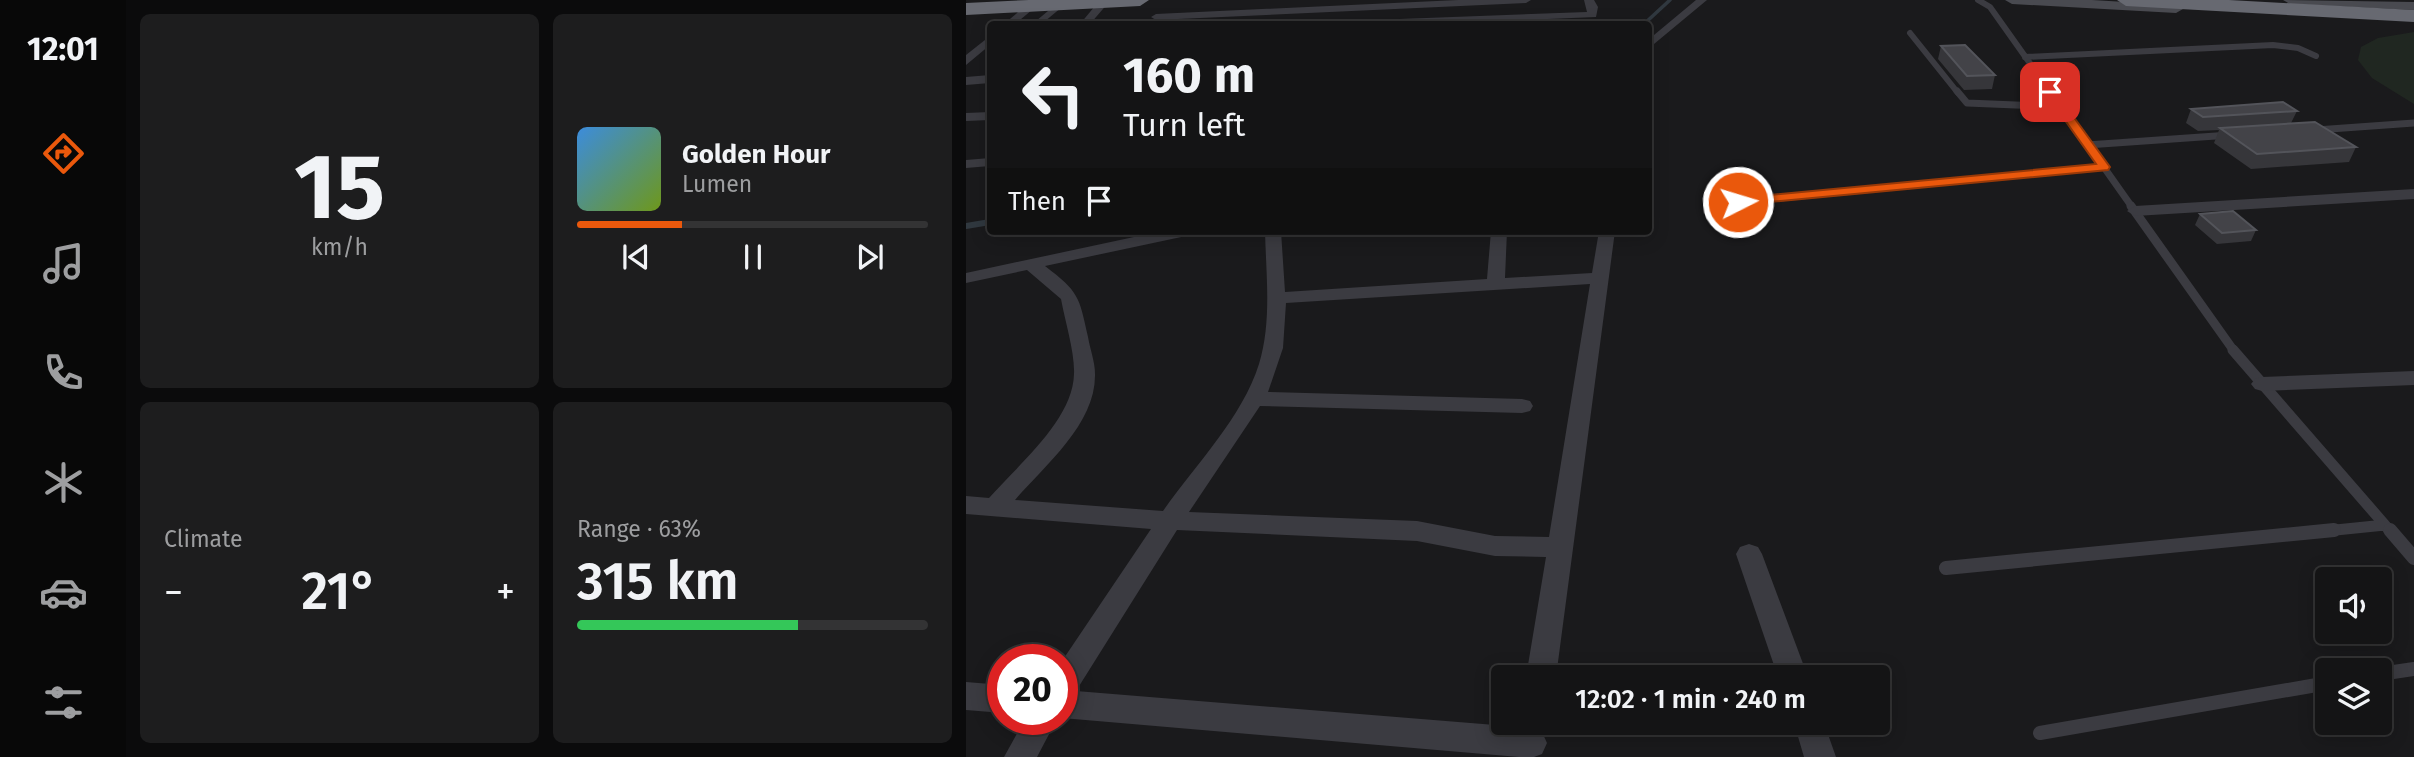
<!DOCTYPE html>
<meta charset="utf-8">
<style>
body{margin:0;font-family:"Fira Sans",sans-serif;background:#1d1d1e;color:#f1f3f6;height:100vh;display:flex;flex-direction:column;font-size:26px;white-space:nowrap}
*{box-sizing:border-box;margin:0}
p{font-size:23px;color:#9d9ea0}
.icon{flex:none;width:38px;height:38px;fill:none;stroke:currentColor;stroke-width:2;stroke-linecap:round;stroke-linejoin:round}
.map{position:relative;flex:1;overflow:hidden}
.sheet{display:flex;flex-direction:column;gap:14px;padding:14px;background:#0b0b0c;width:840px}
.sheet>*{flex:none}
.hud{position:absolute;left:21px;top:21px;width:665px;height:214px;border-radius:7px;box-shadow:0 4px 18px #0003,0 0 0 2px #333334;background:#141415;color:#f1f3f6;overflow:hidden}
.controls{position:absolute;left:1349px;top:567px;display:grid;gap:14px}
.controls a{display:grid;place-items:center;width:77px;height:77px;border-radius:7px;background:#141415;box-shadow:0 4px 18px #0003,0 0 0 2px #333334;font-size:35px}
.speed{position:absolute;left:21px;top:644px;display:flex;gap:14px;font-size:35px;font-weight:700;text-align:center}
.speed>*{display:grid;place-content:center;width:91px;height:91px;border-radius:50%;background:#141415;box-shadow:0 4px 18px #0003,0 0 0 2px #333334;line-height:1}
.speed .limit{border:10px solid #d22;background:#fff;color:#111}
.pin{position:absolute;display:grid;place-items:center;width:60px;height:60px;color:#fff;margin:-30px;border-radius:14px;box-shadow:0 4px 10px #0006}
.me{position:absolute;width:77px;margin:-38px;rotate:85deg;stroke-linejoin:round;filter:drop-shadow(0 0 5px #0008)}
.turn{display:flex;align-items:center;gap:24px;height:147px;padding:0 21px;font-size:32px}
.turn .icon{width:91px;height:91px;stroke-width:2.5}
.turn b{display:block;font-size:49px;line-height:60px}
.then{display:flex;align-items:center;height:66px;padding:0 21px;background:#0003;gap:14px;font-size:26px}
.big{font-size:52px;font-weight:600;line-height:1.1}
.sheet .tile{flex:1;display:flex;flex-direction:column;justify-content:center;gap:10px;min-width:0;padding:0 24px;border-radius:10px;background:#1d1d1e}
.sheet .dial{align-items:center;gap:0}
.dial b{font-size:91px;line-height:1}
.song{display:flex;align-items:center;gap:21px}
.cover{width:84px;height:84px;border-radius:10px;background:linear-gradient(135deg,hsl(210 70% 55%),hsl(80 70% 35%))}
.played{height:7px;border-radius:4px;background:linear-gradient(90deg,#ea580c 30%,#333334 30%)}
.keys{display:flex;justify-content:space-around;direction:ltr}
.heat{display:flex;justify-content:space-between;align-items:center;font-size:38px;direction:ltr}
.charge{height:10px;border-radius:5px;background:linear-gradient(90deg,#34c759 63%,#333334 0)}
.sheet .tiles{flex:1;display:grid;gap:14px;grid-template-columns:repeat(2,1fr)}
.trip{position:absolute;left:525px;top:665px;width:399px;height:70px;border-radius:7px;background:#141415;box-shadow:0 4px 18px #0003,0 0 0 2px #333334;font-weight:600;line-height:70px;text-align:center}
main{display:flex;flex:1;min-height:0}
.tabs{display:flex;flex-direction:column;width:126px;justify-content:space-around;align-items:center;background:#080808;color:#9d9ea0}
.tabs .icon{width:49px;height:49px}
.tabs .on{color:#ea580c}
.tabs b{font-size:32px;color:#f1f3f6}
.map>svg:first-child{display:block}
</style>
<main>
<nav class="tabs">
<b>12:01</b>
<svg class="icon on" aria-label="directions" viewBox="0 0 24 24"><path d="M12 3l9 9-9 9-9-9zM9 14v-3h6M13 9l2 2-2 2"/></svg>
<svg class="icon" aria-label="music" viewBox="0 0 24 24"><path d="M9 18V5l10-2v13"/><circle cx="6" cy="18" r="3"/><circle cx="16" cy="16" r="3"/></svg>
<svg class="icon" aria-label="phone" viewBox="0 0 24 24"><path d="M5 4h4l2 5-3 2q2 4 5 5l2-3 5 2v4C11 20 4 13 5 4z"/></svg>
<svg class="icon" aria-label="climate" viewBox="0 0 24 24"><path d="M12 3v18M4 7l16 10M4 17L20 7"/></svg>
<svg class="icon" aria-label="car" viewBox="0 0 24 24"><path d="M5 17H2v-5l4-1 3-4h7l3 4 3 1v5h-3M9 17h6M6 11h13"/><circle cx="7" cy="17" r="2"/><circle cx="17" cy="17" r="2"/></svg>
<svg class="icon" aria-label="filters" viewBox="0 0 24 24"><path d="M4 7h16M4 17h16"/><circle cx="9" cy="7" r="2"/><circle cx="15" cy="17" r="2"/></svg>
</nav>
<section class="sheet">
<div class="tiles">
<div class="tile dial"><b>15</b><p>km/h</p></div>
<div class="tile">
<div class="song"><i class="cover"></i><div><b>Golden Hour</b><p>Lumen</p></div></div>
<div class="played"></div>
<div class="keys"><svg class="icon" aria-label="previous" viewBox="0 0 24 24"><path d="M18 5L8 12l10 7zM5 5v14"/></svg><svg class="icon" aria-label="pause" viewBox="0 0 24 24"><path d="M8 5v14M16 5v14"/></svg><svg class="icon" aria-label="next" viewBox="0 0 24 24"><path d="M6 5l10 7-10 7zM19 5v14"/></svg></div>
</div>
<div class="tile"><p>Climate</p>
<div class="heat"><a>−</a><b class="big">21°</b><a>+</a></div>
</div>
<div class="tile"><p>Range · 63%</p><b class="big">315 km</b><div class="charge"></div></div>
</div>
</section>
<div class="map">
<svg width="1448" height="757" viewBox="0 0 1448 757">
<rect width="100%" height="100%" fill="#1a1a1c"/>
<path fill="#202721" d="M 1448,32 L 1448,104 L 1406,78 L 1392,60 L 1395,47 L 1412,38 Z"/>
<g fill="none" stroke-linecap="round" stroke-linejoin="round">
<path stroke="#30383f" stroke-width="3.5" d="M 678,24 L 704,0"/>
<path stroke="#30383f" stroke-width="6" d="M 0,226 L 24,222"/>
<path stroke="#3b3b41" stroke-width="6" d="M 1012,0 L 1024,7 L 1085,93
M 71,24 L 95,4
M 944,33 L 992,93
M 1059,57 L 1307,45 L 1332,48 L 1350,56"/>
<path stroke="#3b3b41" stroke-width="7" d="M 991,91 L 1001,103 L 1095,107
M 1084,91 L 1166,207
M 1350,130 L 1448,123
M 1121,145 L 1264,135
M 772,202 L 1138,167"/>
<path stroke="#3b3b41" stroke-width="9" d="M 1165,206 L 1268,351"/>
<path stroke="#3b3b41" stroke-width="11" d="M 1267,350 L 1425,532
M 1350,532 L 1419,525"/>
<path stroke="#3b3b41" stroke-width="14" d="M 1424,530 L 1448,558
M 980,568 L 1368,530
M 1414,674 L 1448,669
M 1074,733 L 1362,683"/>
<path fill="#3b3b41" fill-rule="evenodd" d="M 134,0 L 143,2 L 124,24 L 114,24 Z
M 492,0 L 565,0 L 560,3 L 190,20 L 185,17 L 190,14 Z
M 618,0 L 628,0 L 632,7 L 630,17 L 455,24 L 375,24 L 380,21 L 621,12 Z
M 730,0 L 741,0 L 682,49 L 682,40 Z
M 63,3 L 72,5 L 49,24 L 38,24 Z
M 24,36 L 24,45 L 0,65 L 0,55 Z
M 24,75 L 24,83 L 0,85 L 0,77 Z
M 24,112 L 24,120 L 0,121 L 0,113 Z
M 24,158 L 24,166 L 0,168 L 0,160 Z
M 1448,189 L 1448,199 L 1169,216 L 1161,211 L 1169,206 Z
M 196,231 L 228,231 L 220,236 L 79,266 C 113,292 113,296 122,337 C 124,349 129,362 129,374 C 130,424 79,465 49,500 L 197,511 C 230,464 276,418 293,364 C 306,321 300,275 299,231 L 315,231 L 319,292 L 521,279 L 525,231 L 541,231 L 539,278 L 626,273 L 633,231 L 649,231 L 590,677 L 560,677 L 580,557 L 529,556 L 451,541 L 211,530 L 110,691 L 565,728 L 576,732 L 581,743 L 576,754 L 568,757 L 553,757 L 96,718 L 96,661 L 185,529 L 0,514 L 0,496 L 23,498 C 52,465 107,420 108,374 C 109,353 99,321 95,299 L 61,270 L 0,283 L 0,273 ZM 624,284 L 583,537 L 529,536 L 451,521 L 223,512 L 294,406 L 556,413 L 564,411 L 567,406 L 564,401 L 556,399 L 302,392 L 317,348 L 320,303 Z
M 1448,371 L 1448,385 L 1296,391 L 1289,389 L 1285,384 L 1289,379 L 1296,377 Z
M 783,544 L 792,547 L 796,554 L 842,677 L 812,677 L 770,554 L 774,547 Z
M 0,682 L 37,685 L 37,713 L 0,710 Z
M 59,719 L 91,719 L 71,757 L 38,757 Z
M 828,723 L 858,723 L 870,757 L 838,757 Z"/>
<path fill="#494a50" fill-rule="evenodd" d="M 1039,0 L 1126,0 L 1210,5 L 1217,9 L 1210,13 L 1046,4 Z
M 1317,0 L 1448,2 L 1448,10 L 1324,4 Z"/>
<path fill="#676971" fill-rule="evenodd" d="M 63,0 L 183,0 L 174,6 L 0,15 L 0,3 Z
M 1151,0 L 1263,0 L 1448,10 L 1448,22 L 1160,6 Z"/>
</g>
<path fill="#36363a" d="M 975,46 L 1029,75 L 1026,89 L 998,90 L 972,59 Z
M 1225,109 L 1331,111 L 1325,123 L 1390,147 L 1383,162 L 1285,169 L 1248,143 L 1253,130 L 1232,131 L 1220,123 Z
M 1234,214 L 1290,230 L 1285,241 L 1251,244 L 1229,225 Z"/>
<path fill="#434348" stroke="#53545a" stroke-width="2" d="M 999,45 L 1029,75 L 1001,76 L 975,46 Z
M 1317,102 L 1331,111 L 1237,117 L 1225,109 Z
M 1349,122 L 1390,147 L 1291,154 L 1254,128 Z
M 1267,211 L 1290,230 L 1256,233 L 1234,214 Z"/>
<path fill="#ea580c" stroke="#983908" stroke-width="2" d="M 1081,90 L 1088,90 L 1144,167 L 1142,170 L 772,205 L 766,202 L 772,198 L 1130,164 L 1079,92 Z"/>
</svg>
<div class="controls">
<a><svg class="icon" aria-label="sound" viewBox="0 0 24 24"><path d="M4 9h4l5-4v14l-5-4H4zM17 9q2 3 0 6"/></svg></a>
<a><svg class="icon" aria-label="layers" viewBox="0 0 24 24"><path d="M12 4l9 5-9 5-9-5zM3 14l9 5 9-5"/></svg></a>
</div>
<div class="speed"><div class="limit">20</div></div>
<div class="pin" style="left:1084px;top:92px;background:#d93025"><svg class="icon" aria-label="arrive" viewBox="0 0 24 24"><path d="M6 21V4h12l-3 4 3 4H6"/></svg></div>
<svg class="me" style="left:772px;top:202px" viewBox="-20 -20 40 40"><circle r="17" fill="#ea580c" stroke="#fff" stroke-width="3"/><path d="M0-11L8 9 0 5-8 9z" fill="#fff"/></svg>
<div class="trip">12:02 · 1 min · 240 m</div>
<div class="hud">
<div class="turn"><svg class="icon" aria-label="left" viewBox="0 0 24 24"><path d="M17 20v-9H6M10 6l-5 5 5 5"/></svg><div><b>160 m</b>Turn left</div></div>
<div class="then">Then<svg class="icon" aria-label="arrive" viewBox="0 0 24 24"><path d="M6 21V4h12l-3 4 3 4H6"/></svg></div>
</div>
</div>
</main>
